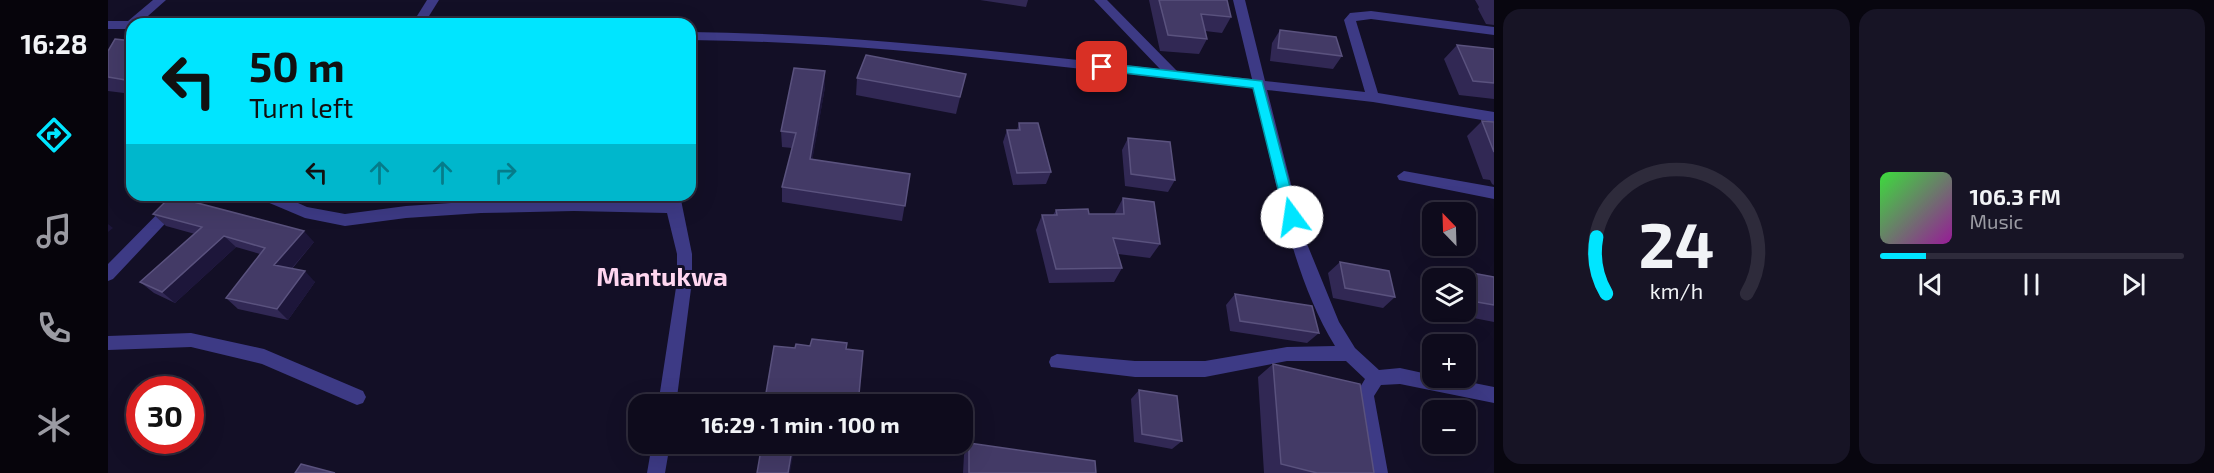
<!DOCTYPE html>
<meta charset="utf-8">
<style>
body{margin:0;font-family:"Exo 2",sans-serif;background:#171425;color:#f1f3f6;height:100vh;display:flex;flex-direction:column;font-size:22px;white-space:nowrap}
*{box-sizing:border-box;margin:0}
p{font-size:20px;color:#9b9ba3}
.icon{flex:none;width:33px;height:33px;fill:none;stroke:currentColor;stroke-width:2;stroke-linecap:round;stroke-linejoin:round}
.map{position:relative;flex:1;overflow:hidden}
.drawer{display:flex;flex-direction:column;gap:9px;padding:9px;background:#08060f;width:720px}
.drawer>*{flex:none}
.guide{position:absolute;left:18px;top:18px;width:570px;height:183px;border-radius:18px;box-shadow:0 6px 24px #0002,0 0 0 2px #2e2b3b;background:#00e5ff;color:#111;overflow:hidden}
.needle{width:39px;rotate:337deg}
.buttons{position:absolute;left:1314px;top:202px;display:grid;gap:12px}
.buttons a{display:grid;place-items:center;width:54px;height:54px;border-radius:12px;background:#0e0b1c;box-shadow:0 6px 24px #0002,0 0 0 2px #2e2b3b;font-size:30px}
.speed{position:absolute;left:18px;top:376px;display:flex;gap:12px;font-size:30px;font-weight:700;text-align:center}
.speed>*{display:grid;place-content:center;width:78px;height:78px;border-radius:50%;background:#0e0b1c;box-shadow:0 6px 24px #0002,0 0 0 2px #2e2b3b;line-height:1}
.speed .limit{border:9px solid #d22;background:#fff;color:#111}
.pin{position:absolute;display:grid;place-items:center;width:51px;height:51px;color:#fff;margin:-26px;border-radius:12px;box-shadow:0 3px 9px #0006}
.me{position:absolute;width:66px;margin:-33px;rotate:346deg;stroke-linejoin:round;filter:drop-shadow(0 0 4px #0008)}
.turn{display:flex;align-items:center;gap:21px;height:126px;padding:0 24px;font-size:27px}
.turn .icon{width:78px;height:78px;stroke-width:2.5}
.turn b{display:block;font-size:42px;line-height:51px}
.lanes{display:flex;align-items:center;height:57px;padding:0 24px;background:#0003;justify-content:center;gap:30px;direction:ltr}
.lanes .off{opacity:.35}
.drawer .tile{flex:1;display:flex;flex-direction:column;justify-content:center;gap:9px;min-width:0;padding:0 21px;border-radius:18px;background:#171425}
.drawer .dial{align-items:center;gap:0}
.dial svg{height:156px;overflow:visible;fill:none;stroke:#2e2b3b;stroke-width:7;stroke-linecap:round;text-anchor:middle}
.dial text{fill:#f1f3f6;stroke:none}
.song{display:flex;align-items:center;gap:18px}
.cover{width:72px;height:72px;border-radius:9px;background:linear-gradient(135deg,hsl(120 70% 55%),hsl(300 70% 35%))}
.played{height:6px;border-radius:3px;background:linear-gradient(90deg,#00e5ff 15%,#2e2b3b 15%)}
.keys{display:flex;justify-content:space-around;direction:ltr}
.drawer .tiles{flex:1;display:grid;gap:9px;grid-template-columns:repeat(2,1fr)}
.trip{position:absolute;left:520px;top:394px;width:345px;height:60px;border-radius:18px;background:#0e0b1c;box-shadow:0 6px 24px #0002,0 0 0 2px #2e2b3b;font-weight:700;line-height:60px;text-align:center}
main{display:flex;flex:1;min-height:0}
.tabs{display:flex;flex-direction:column;width:108px;justify-content:space-around;align-items:center;background:#06040b;color:#9b9ba3}
.tabs .icon{width:42px;height:42px}
.tabs .selected{color:#00e5ff}
.tabs b{font-size:27px;color:#f1f3f6}
.map>svg:first-child{display:block}
</style>
<main>
<nav class="tabs">
<b>16:28</b>
<svg class="icon selected" aria-label="directions" viewBox="0 0 24 24"><path d="M12 3l9 9-9 9-9-9zM9 14v-3h6M13 9l2 2-2 2"/></svg>
<svg class="icon" aria-label="music" viewBox="0 0 24 24"><path d="M9 18V5l10-2v13"/><circle cx="6" cy="18" r="3"/><circle cx="16" cy="16" r="3"/></svg>
<svg class="icon" aria-label="phone" viewBox="0 0 24 24"><path d="M5 4h4l2 5-3 2q2 4 5 5l2-3 5 2v4C11 20 4 13 5 4z"/></svg>
<svg class="icon" aria-label="climate" viewBox="0 0 24 24"><path d="M12 3v18M4 7l16 10M4 17L20 7"/></svg>
</nav>
<div class="map">
<svg width="1386" height="473" viewBox="0 0 1386 473">
<rect width="100%" height="100%" fill="#130f26"/>
<g fill="none" stroke-linecap="round" stroke-linejoin="round">
<path fill="#3d3a85" fill-rule="evenodd" d="M 45,0 L 58,0 L 31,24 L 24,24 L 24,29 L 0,29 L 0,21 L 20,21 Z
M 319,0 L 331,0 L 316,24 L 304,24 Z
M 986,0 L 999,0 L 1069,71 L 1144,79 L 1125,0 L 1137,0 L 1157,81 L 1257,92 L 1236,20 L 1242,13 L 1263,11 L 1386,27 L 1386,35 L 1263,19 L 1248,21 L 1270,93 L 1386,112 L 1386,122 L 1265,102 L 1159,90 L 1197,239 L 1231,322 L 1247,348 L 1271,370 L 1292,368 L 1324,375 L 1324,378 L 1341,378 L 1386,387 L 1386,403 L 1292,384 L 1273,385 L 1266,396 L 1280,473 L 1262,473 L 1248,394 L 1257,379 L 1238,361 L 1179,361 L 1097,377 L 1027,377 L 943,367 L 941,362 L 943,357 L 949,354 L 1027,361 L 1097,361 L 1179,347 L 1227,346 C 1182,273 1166,171 1146,88 C 958,68 771,42 582,40 L 582,32 C 741,34 894,52 1052,69 Z
M 1296,171 L 1386,187 L 1386,199 L 1291,180 L 1289,176 Z
M 68,195 L 84,195 L 5,279 L 0,281 L 0,264 Z
M 150,195 L 172,195 L 199,207 L 237,214 L 298,206 L 373,201 L 466,199 L 558,201 L 558,195 L 572,195 L 584,254 L 584,281 L 568,405 L 550,405 L 569,281 L 569,254 L 559,213 L 466,211 L 373,213 L 298,218 L 237,226 L 197,218 L 152,199 Z
M 83,333 L 156,349 L 255,391 L 258,397 L 255,403 L 249,405 L 154,364 L 83,347 L 0,350 L 0,336 Z
M 544,444 L 562,444 L 557,473 L 539,473 Z"/>
</g>
<path fill="#312854" d="M 872,0 L 920,0 L 918,7 Z
M 1041,0 L 1119,0 L 1123,17 L 1114,33 L 1097,31 L 1099,39 L 1091,54 L 1052,51 Z
M 1367,0 L 1386,0 L 1386,25 L 1378,24 L 1370,9 L 1371,7 Z
M 1172,30 L 1234,56 L 1225,69 L 1162,61 L 1164,43 Z
M 24,41 L 24,94 L 0,91 L 0,51 Z
M 1349,45 L 1386,49 L 1386,99 L 1351,95 L 1336,59 Z
M 717,71 L 717,87 L 704,160 L 802,174 L 794,221 L 674,202 L 674,187 L 684,148 L 674,147 L 673,131 Z
M 858,74 L 848,114 L 748,95 L 749,78 Z
M 1374,121 L 1386,122 L 1386,185 L 1384,184 L 1382,180 L 1375,179 L 1359,136 Z
M 911,123 L 943,172 L 938,184 L 905,185 L 895,142 L 899,130 L 909,130 Z
M 1020,138 L 1067,180 L 1060,192 L 1017,186 L 1014,150 Z
M 1015,198 L 1052,244 L 1042,258 L 1010,254 L 1014,268 L 1006,282 L 941,283 L 928,230 L 934,215 L 945,215 L 948,210 L 981,214 L 1007,214 L 1007,213 Z
M 45,214 L 206,242 L 184,269 L 207,282 L 180,320 L 130,309 L 118,298 L 152,254 L 128,247 L 67,303 L 46,293 L 32,282 L 87,234 L 58,226 Z
M 1232,262 L 1287,297 L 1275,308 L 1225,298 L 1220,273 Z
M 1337,268 L 1386,277 L 1386,322 L 1335,312 L 1358,312 L 1358,279 L 1324,279 L 1324,298 L 1320,282 Z
M 1127,294 L 1211,333 L 1199,343 L 1122,331 L 1118,305 Z
M 687,348 L 738,349 L 750,405 L 657,405 L 657,399 Z
M 1165,364 L 1266,473 L 1156,473 L 1150,377 Z
M 1031,390 L 1074,441 L 1064,449 L 1026,442 L 1023,399 Z
M 861,443 L 988,473 L 855,473 L 856,455 Z"/>
<path fill="#1d163a" d="M 717,71 L 717,87 L 702,174 L 702,159 Z
M 0,224 L 5,228 L 0,232 Z
M 196,231 L 206,242 L 177,276 L 166,265 Z
M 116,236 L 128,247 L 67,303 L 54,292 Z
M 197,271 L 207,282 L 180,320 L 169,309 Z
M 685,444 L 687,444 L 682,473 L 680,473 Z"/>
<path fill="#433a66" stroke="#5a527e" stroke-width="1.5" d="M 1051,0 L 1119,0 L 1123,17 L 1093,14 L 1099,39 L 1060,35 Z
M 1172,30 L 1228,37 L 1234,56 L 1170,48 Z
M 7,39 L 24,41 L 24,81 L 0,77 L 0,51 Z
M 1349,45 L 1386,49 L 1386,83 L 1365,81 Z
M 758,55 L 858,74 L 852,97 L 749,78 Z
M 686,68 L 717,71 L 702,159 L 802,174 L 797,206 L 674,187 L 688,133 L 673,131 Z
M 1374,121 L 1386,122 L 1386,152 Z
M 911,123 L 930,123 L 943,172 L 909,173 L 899,130 L 912,130 Z
M 1020,138 L 1062,142 L 1067,180 L 1023,174 Z
M 63,196 L 196,231 L 166,265 L 197,271 L 169,309 L 118,298 L 157,248 L 116,236 L 54,292 L 32,282 L 94,227 L 45,214 Z
M 1015,198 L 1046,202 L 1052,244 L 1005,238 L 1014,268 L 948,269 L 934,215 L 949,215 L 948,210 L 980,209 L 981,214 L 1016,214 Z
M 1232,262 L 1281,271 L 1287,297 L 1237,288 Z
M 1337,268 L 1386,277 L 1386,305 L 1358,300 L 1358,279 L 1340,279 Z
M 1127,294 L 1204,306 L 1211,333 L 1132,321 Z
M 704,339 L 739,343 L 738,349 L 755,351 L 750,405 L 708,405 L 691,403 L 691,405 L 661,405 L 662,399 L 657,399 L 666,346 L 687,348 L 688,344 L 702,346 Z
M 1165,364 L 1252,384 L 1266,473 L 1209,473 L 1173,464 Z
M 1031,390 L 1069,396 L 1074,441 L 1034,434 Z
M 861,443 L 987,461 L 988,473 L 861,473 Z
M 654,444 L 685,444 L 680,473 L 649,473 Z
M 193,464 L 227,473 L 187,473 Z"/>
<path fill="#00e5ff" stroke="#0095a6" stroke-width="1.5" d="M 994,63 L 1154,81 L 1190,217 L 1189,220 L 1179,220 L 1177,217 L 1145,88 L 990,70 L 990,64 Z"/>
<g text-anchor="middle" stroke-width="6" stroke-linejoin="round" paint-order="stroke">
<g font-size="26" font-weight="bold" fill="#ffd6f0" stroke="#130f26">
<text x="554" y="286">Mantukwa</text>
</g>
</g>
</svg>
<div class="buttons">
<a><svg class="needle" viewBox="-14 -14 28 28"><path d="M0-13l5 13h-10z" fill="#e53935"/><path d="M0 13l5-13h-10z" fill="#9b9ba3"/></svg></a>
<a><svg class="icon" aria-label="layers" viewBox="0 0 24 24"><path d="M12 4l9 5-9 5-9-5zM3 14l9 5 9-5"/></svg></a>
<a>+</a>
<a>−</a>
</div>
<div class="speed"><div class="limit">30</div></div>
<div class="pin" style="left:994px;top:67px;background:#d93025"><svg class="icon" aria-label="arrive" viewBox="0 0 24 24"><path d="M6 21V4h12l-3 4 3 4H6"/></svg></div>
<svg class="me" style="left:1184px;top:217px" viewBox="-20 -20 40 40"><circle r="19" fill="#fff"/><path d="M0-13L10 11 0 6-10 11z" fill="#00e5ff"/></svg>
<div class="trip">16:29 · 1 min · 100 m</div>
<div class="guide">
<div class="turn"><svg class="icon" aria-label="left" viewBox="0 0 24 24"><path d="M17 20v-9H6M10 6l-5 5 5 5"/></svg><div><b>50 m</b>Turn left</div></div>
<div class="lanes"><svg class="icon" aria-label="left" viewBox="0 0 24 24"><path d="M17 20v-9H6M10 6l-5 5 5 5"/></svg><svg class="icon off" aria-label="ahead" viewBox="0 0 24 24"><path d="M12 20V5M6 11l6-6 6 6"/></svg><svg class="icon off" aria-label="ahead" viewBox="0 0 24 24"><path d="M12 20V5M6 11l6-6 6 6"/></svg><svg class="icon off" aria-label="right" viewBox="0 0 24 24"><path d="M7 20v-9h11M14 6l5 5-5 5"/></svg></div>
</div>
</div>
<section class="drawer">
<div class="tiles">
<div class="tile dial"><svg viewBox="0 0 100 80">
<path d="M14 69A42 42 0 1 1 86 69"/>
<path d="M14 69A42 42 0 0 1 9 40" stroke="#00e5ff"/>
<text x="50" y="56" font-size="32" font-weight="700">24</text>
<text x="50" y="72" font-size="11">km/h</text>
</svg></div>
<div class="tile">
<div class="song"><i class="cover"></i><div><b>106.3 FM</b><p>Music</p></div></div>
<div class="played"></div>
<div class="keys"><svg class="icon" aria-label="previous" viewBox="0 0 24 24"><path d="M18 5L8 12l10 7zM5 5v14"/></svg><svg class="icon" aria-label="pause" viewBox="0 0 24 24"><path d="M8 5v14M16 5v14"/></svg><svg class="icon" aria-label="next" viewBox="0 0 24 24"><path d="M6 5l10 7-10 7zM19 5v14"/></svg></div>
</div>
</div>
</section>
</main>
